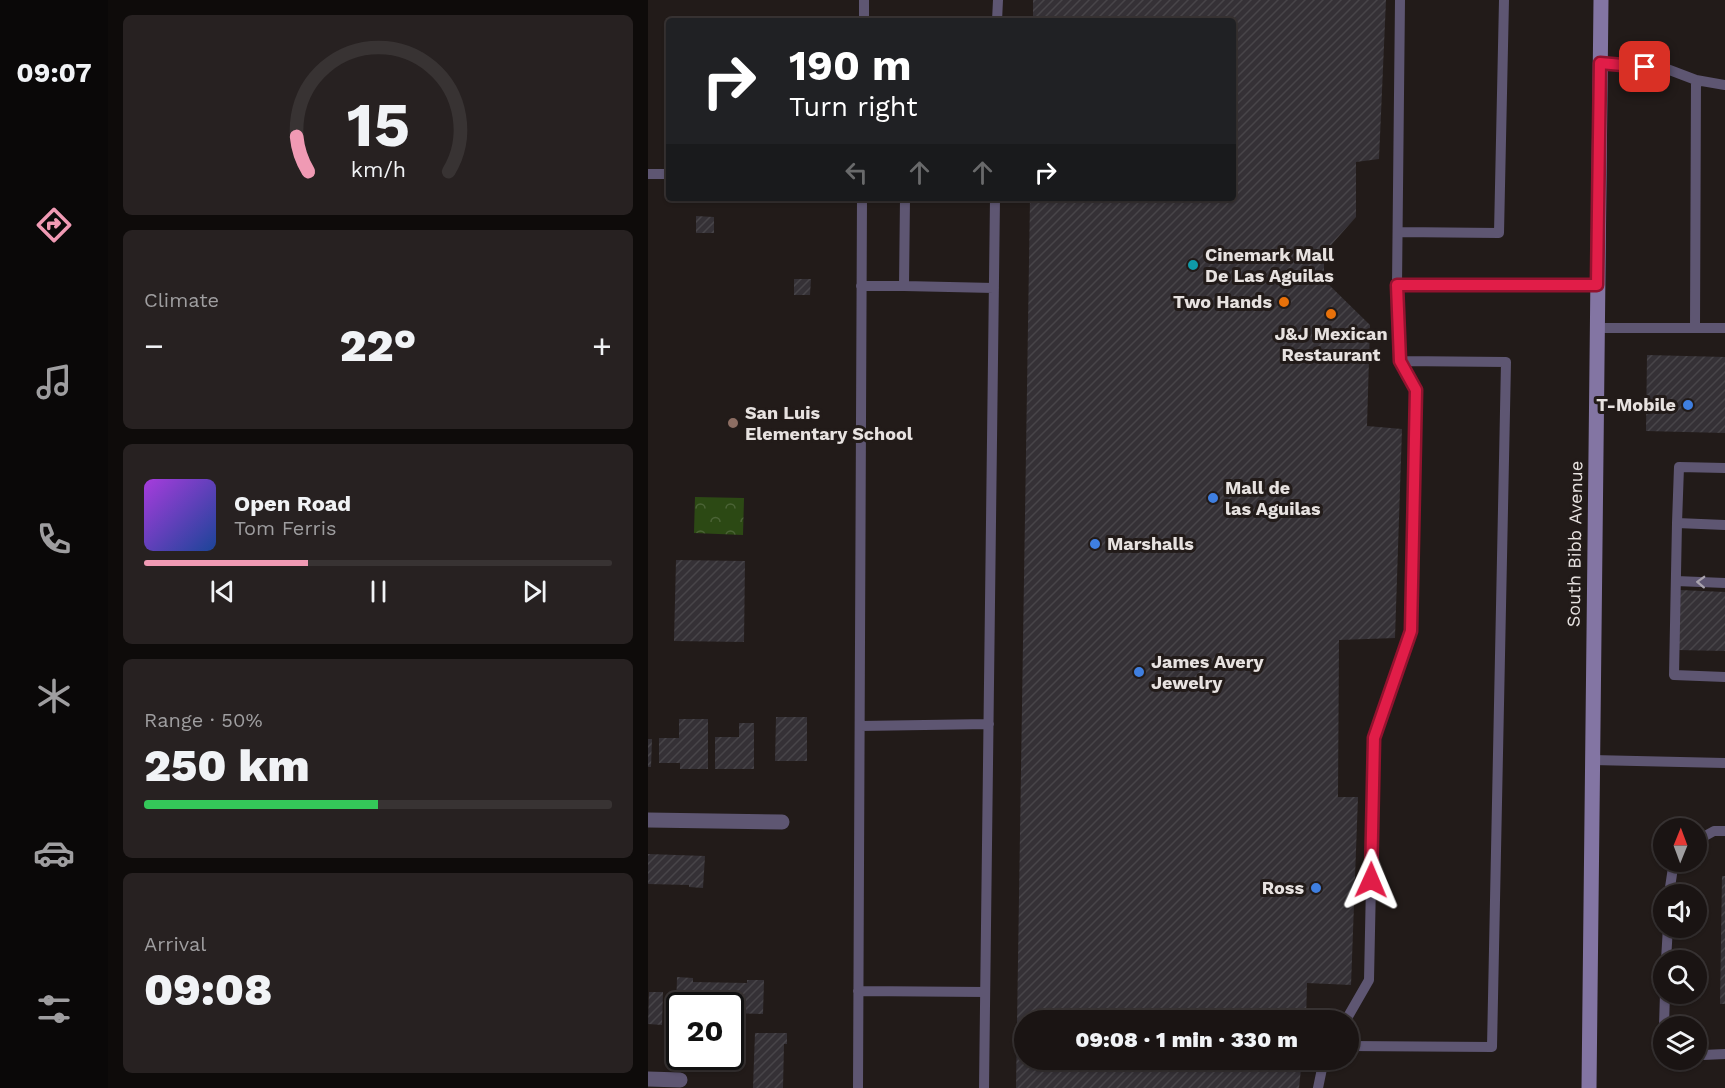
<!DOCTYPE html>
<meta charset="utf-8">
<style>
body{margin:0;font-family:"Work Sans",sans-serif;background:#272121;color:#f1f3f6;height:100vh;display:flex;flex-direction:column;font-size:22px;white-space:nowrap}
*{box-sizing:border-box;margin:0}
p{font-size:20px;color:#9f9ea0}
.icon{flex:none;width:33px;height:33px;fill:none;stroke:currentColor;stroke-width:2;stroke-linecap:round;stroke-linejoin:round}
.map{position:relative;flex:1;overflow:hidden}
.details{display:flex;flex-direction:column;gap:15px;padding:15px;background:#0e0b0a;width:540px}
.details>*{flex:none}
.guide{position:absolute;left:18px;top:18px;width:570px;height:183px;border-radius:6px;box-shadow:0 2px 4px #0004,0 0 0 2px #383333;background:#202124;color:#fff;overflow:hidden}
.needle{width:39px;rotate:1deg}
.fabs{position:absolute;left:1005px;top:818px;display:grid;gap:12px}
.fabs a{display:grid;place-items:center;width:54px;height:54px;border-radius:50%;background:#1a1413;box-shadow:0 2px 4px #0004,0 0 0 2px #383333;font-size:30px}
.speed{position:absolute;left:18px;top:992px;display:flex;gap:12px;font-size:30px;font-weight:700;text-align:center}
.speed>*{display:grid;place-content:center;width:78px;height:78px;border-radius:50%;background:#1a1413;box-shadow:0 2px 4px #0004,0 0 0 2px #383333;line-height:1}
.speed .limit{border:3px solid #111;border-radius:9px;background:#fff;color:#111}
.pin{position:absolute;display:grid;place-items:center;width:51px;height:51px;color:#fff;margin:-26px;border-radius:12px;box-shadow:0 3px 9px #0006}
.me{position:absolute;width:66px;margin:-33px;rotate:1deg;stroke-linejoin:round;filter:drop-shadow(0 0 4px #0008)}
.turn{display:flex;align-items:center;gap:21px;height:126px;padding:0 24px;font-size:27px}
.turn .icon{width:78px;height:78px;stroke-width:2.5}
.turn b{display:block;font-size:42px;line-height:51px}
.lanes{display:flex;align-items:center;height:57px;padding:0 24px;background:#0003;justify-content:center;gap:30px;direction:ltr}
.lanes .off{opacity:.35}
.big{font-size:45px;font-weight:800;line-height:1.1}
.details .card{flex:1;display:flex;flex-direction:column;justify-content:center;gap:9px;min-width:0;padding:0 21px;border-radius:9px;background:#272121}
.details .dial{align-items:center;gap:0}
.dial svg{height:156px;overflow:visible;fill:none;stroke:#383333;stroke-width:7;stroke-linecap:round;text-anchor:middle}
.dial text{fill:#f1f3f6;stroke:none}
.song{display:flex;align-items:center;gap:18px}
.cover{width:72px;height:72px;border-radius:9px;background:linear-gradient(135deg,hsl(280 70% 55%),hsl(220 70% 35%))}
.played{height:6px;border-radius:3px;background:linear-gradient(90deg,#f09ab4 35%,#383333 35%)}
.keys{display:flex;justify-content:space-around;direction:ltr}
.heat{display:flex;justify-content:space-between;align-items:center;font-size:33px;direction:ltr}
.charge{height:9px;border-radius:4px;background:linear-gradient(90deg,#34c759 50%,#383333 0)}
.trip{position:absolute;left:366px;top:1010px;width:345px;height:60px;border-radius:30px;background:#1a1413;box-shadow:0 2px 4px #0004,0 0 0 2px #383333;font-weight:800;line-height:60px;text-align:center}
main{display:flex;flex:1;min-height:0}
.dock{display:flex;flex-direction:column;width:108px;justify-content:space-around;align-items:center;background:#0a0808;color:#9f9ea0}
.dock .icon{width:42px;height:42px}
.dock .selected{color:#f09ab4}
.dock b{font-size:27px;color:#f1f3f6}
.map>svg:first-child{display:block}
</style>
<main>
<nav class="dock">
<b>09:07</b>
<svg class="icon selected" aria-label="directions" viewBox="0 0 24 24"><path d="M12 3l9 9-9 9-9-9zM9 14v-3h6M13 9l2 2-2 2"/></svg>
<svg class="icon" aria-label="music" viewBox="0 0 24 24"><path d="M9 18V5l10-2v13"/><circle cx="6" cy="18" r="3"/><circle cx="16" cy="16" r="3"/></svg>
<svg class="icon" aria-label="phone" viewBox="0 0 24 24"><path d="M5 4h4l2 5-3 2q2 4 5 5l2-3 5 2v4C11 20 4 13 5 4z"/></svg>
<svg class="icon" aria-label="climate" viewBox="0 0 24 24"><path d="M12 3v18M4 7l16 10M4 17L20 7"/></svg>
<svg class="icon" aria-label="car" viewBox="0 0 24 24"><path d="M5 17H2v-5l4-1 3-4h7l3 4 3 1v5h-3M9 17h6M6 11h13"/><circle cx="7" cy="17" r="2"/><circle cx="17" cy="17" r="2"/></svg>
<svg class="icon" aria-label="filters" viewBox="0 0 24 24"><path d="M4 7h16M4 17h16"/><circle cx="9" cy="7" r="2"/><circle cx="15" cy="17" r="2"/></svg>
</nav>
<section class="details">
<div class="card dial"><svg viewBox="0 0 100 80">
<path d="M14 69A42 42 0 1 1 86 69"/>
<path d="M14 69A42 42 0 0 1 8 51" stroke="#f09ab4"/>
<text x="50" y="56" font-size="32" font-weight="700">15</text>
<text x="50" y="72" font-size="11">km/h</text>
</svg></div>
<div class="card"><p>Climate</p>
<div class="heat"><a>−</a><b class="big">22°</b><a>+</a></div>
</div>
<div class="card">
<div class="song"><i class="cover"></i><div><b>Open Road</b><p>Tom Ferris</p></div></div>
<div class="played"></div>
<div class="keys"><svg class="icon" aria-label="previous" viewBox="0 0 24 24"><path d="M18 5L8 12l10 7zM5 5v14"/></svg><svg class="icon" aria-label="pause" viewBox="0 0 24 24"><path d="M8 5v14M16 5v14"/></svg><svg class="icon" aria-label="next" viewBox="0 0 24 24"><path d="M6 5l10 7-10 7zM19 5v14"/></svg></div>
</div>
<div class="card"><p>Range · 50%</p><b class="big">250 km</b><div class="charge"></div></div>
<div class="card"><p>Arrival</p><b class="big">09:08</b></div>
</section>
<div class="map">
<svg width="1077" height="1088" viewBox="0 0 1077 1088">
<defs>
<pattern id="park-crowns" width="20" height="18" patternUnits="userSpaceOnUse" patternTransform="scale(1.5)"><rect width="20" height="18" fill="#2c4914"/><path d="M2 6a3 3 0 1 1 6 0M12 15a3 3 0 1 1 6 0" fill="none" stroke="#4b6336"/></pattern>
<pattern id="building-hatch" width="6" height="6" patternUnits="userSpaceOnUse" patternTransform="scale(1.5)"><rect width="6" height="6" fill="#353136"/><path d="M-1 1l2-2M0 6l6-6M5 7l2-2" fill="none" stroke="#484549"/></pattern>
</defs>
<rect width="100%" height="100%" fill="#221b19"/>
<path fill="url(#park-crowns)" d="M 47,497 L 96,498 L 95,535 L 46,533 Z"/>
<path fill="url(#building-hatch)" d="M 385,0 L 738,0 L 731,159 L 708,162 L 708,217 L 676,253 L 676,280 L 722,325 L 719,426 L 754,429 L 747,638 L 691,640 L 690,797 L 710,797 L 703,985 L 659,983 L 658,1020 L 376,1020 L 376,1059 L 654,1059 L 651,1088 L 368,1088 L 382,198 L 585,198 L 585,21 L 385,21 Z
M 48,216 L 66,217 L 66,233 L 48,233 Z
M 146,279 L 163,279 L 162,295 L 146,295 Z
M 999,355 L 1077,357 L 1077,433 L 998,431 Z
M 28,560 L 97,561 L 96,642 L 26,641 Z
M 1032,590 L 1077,592 L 1077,651 L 1030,650 Z
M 128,717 L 159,717 L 159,761 L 127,761 Z
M 31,719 L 60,719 L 60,769 L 32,769 L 32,763 L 11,763 L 11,738 L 31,738 Z
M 91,723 L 106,723 L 106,769 L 67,769 L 67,737 L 91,737 Z
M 0,739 L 4,739 L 3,767 L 0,767 Z
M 0,854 L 57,856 L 55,888 L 41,887 L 41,885 L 0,884 Z
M 1074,876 L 1077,876 L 1077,1004 L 1072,1004 Z
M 29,977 L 45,978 L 45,982 L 99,983 L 99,980 L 116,980 L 115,1014 L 82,1013 L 82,1005 L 32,1005 L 32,1011 L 28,1011 Z
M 1,992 L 15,992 L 14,1025 L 0,1024 Z
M 107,1033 L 139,1033 L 139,1044 L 136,1044 L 135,1088 L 105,1088 Z"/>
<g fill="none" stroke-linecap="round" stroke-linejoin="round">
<path stroke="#5e5672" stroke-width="10" d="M 216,21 L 216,0
M 349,21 L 350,0
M 952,63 L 1019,69 L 1048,80 L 1077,85
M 0,174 L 21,174
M 750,232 L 851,233 L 856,0
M 749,285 L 949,285
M 213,286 L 256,286 L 257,198
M 256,286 L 346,288
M 1047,327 L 1048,80
M 949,328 L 1077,328
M 1077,468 L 1031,467 L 1029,523 L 1077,525
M 1029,523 L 1026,675 L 1077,677
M 1028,581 L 1077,583
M 212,726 L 341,724
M 944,760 L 1077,763
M 1048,841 L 1066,831 L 1077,831
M 1021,894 L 1026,861
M 1018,960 L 1020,927
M 210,991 L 337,992
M 698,1020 L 721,980 L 726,738 L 763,631 L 768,390 L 752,361 L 749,285 L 752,0
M 1016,1026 L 1017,993
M 700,1046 L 844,1047 L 858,362 L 752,361
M 1048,1052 L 1055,1055 L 1077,1054
M 210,1088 L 214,198
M 336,1088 L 347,198
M 670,1088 L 676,1059"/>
<path stroke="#5e5672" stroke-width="15" d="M 0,820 L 134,822
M 0,1079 L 32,1080"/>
<path stroke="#8375a3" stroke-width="15" d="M 941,1088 L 953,0"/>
</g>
<defs><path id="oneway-chevron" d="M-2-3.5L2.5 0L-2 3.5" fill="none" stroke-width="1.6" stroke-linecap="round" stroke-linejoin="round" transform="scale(1.5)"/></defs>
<use stroke="#a9a3ae" href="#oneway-chevron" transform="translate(1053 582) rotate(-178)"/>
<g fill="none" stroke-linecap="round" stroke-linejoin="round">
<g stroke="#92132f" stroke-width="15">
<path id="route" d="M 723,880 L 726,738 L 763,631 L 768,390 L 752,361 L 749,285 L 949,285 L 952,63 L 997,67"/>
</g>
<use href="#route" stroke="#e11d48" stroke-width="10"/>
</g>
<circle fill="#0f9aa8" stroke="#221b19" stroke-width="2" cx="545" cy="265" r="6"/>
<g fill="#e8710a" stroke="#221b19" stroke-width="2">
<circle cx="636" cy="302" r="6"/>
<circle cx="683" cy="314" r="6"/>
</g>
<g fill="#3f7fe0" stroke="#221b19" stroke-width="2">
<circle cx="1040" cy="405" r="6"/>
<circle cx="565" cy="498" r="6"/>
<circle cx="447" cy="544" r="6"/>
<circle cx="491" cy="672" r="6"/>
<circle cx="668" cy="888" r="6"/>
</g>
<circle fill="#8d6e63" stroke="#221b19" stroke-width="2" cx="85" cy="423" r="6"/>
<g text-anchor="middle" stroke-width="6" stroke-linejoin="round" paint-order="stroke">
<g font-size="18" font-weight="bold" fill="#e7e2e0" stroke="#221b19" text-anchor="start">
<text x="557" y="261">Cinemark Mall<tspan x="557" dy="21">De Las Aguilas</tspan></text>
<text x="624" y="308" text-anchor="end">Two Hands</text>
<text x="683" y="340" text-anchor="middle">J&amp;J Mexican<tspan x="683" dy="21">Restaurant</tspan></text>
<text x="1028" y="411" text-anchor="end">T-Mobile</text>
<text x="97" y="419">San Luis<tspan x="97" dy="21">Elementary School</tspan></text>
<text x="577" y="494">Mall de<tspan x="577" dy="21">las Aguilas</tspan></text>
<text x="459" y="550">Marshalls</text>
<text x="503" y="668">James Avery<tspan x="503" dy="21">Jewelry</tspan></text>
<text x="656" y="894" text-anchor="end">Ross</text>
</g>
<g font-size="18" fill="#e7e2e0" stroke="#221b19">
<text transform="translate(927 544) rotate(-89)" y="6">South Bibb Avenue</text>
</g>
</g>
</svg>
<div class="fabs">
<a><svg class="needle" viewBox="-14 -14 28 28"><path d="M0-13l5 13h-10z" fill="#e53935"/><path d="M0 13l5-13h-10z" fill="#9f9ea0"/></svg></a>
<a><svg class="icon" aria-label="sound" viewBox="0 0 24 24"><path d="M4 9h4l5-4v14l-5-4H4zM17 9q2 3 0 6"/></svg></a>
<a><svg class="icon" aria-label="search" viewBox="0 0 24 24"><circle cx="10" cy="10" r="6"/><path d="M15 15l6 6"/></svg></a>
<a><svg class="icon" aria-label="layers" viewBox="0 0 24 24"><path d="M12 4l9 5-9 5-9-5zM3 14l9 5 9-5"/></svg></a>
</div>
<div class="speed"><div class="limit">20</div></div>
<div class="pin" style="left:997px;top:67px;background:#d93025"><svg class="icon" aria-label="arrive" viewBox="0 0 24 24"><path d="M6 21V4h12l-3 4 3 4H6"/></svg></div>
<svg class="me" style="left:723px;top:880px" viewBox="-20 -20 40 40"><path d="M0-17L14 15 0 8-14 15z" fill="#e11d48" stroke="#fff" stroke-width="4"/></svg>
<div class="trip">09:08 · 1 min · 330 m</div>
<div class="guide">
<div class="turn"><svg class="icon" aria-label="right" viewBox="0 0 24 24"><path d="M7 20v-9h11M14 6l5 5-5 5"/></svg><div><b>190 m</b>Turn right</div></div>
<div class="lanes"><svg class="icon off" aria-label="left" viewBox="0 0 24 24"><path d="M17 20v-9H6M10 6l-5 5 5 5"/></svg><svg class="icon off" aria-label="ahead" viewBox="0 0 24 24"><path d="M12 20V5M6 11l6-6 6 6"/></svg><svg class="icon off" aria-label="ahead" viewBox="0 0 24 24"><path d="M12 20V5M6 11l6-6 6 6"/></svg><svg class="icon" aria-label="right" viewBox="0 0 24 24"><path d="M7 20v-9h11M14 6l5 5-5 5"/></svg></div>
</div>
</div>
</main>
